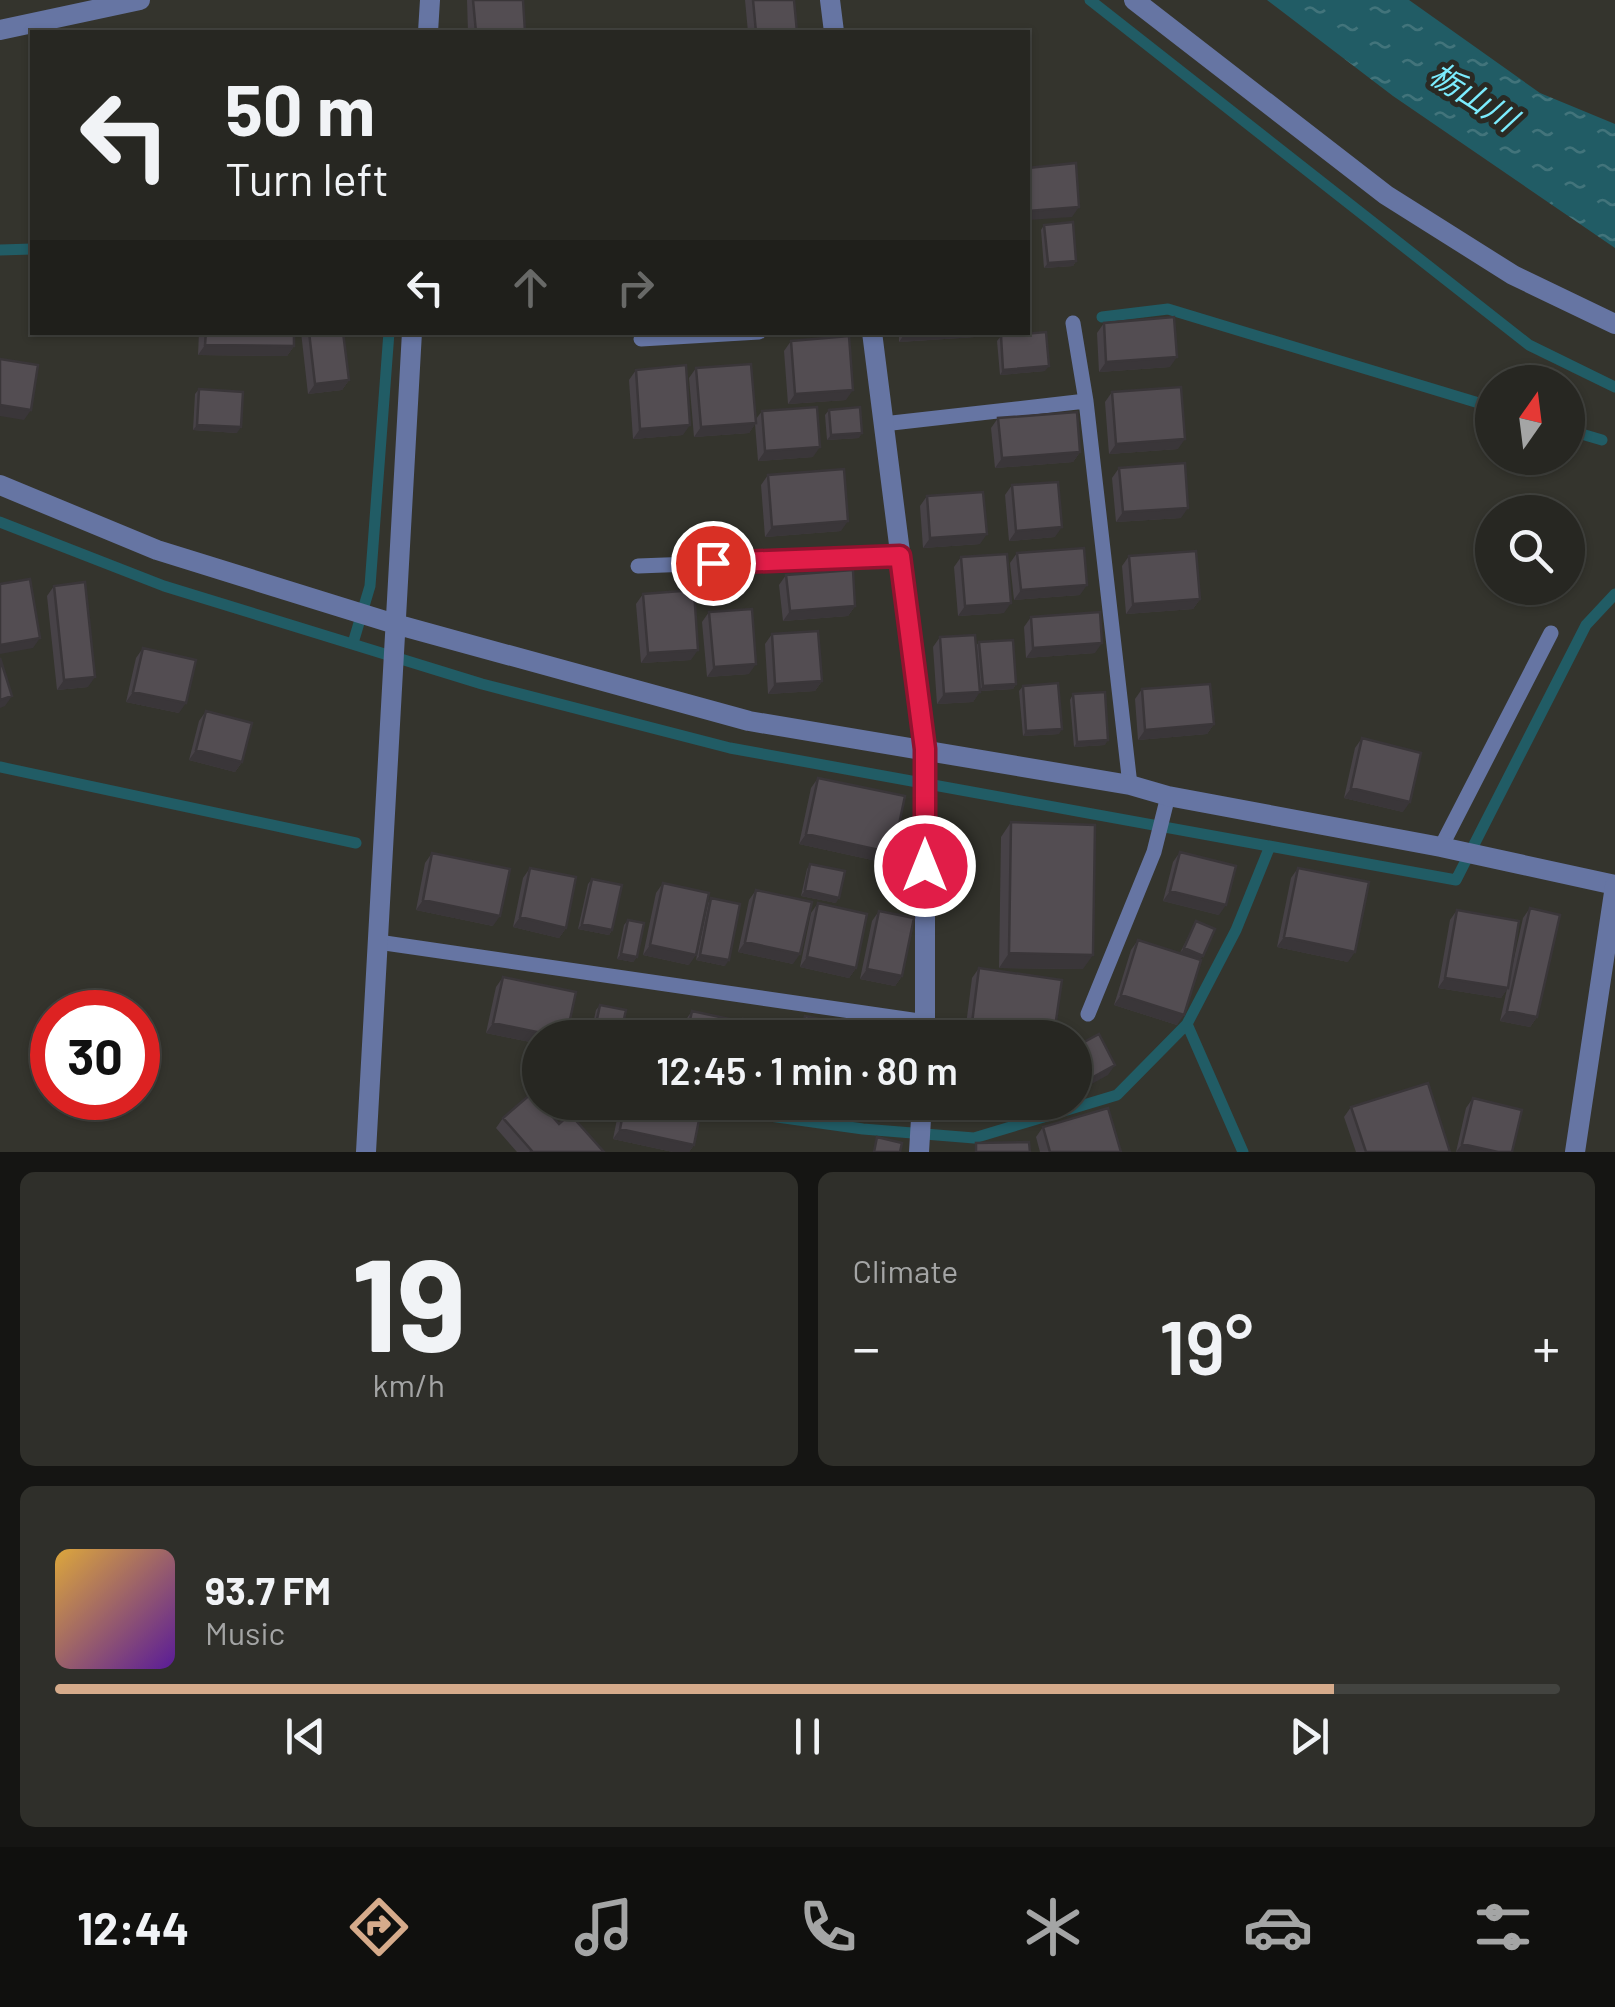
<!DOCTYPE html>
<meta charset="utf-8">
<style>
body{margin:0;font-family:Barlow,"Noto Sans JP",sans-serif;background:#2f2f2a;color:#f1f3f6;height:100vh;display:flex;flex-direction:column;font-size:38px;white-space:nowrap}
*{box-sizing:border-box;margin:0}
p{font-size:32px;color:#a4a5a5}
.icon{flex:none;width:55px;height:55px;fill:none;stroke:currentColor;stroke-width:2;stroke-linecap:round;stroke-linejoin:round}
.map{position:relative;height:1152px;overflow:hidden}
.details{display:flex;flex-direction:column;gap:20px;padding:20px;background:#151513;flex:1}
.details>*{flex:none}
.guide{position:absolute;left:30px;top:30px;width:1000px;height:305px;border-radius:0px;box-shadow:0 2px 8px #0004,0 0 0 2px #434440;background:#272722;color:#f1f3f6;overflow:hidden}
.needle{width:65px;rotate:14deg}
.tools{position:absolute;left:1475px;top:365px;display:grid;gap:20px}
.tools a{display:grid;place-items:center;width:110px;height:110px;border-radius:50%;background:#272722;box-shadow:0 2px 8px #0004,0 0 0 2px #434440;font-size:50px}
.speed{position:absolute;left:30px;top:990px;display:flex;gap:20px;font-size:50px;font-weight:700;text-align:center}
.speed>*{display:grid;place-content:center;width:130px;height:130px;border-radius:50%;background:#272722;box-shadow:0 2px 8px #0004,0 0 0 2px #434440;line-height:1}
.speed .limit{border:15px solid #d22;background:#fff;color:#111}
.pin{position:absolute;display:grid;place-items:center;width:85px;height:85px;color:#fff;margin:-42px;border:5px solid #fff;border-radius:50%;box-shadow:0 2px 10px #0007}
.me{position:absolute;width:110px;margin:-55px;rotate:0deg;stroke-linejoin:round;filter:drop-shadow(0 0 8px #0008)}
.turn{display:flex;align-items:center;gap:35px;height:210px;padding:0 30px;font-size:45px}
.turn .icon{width:130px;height:130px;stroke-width:2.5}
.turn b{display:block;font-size:70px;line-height:85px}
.lanes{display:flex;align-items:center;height:95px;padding:0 30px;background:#0003;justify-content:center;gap:50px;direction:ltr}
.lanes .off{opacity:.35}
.big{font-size:75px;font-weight:600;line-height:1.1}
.details .card{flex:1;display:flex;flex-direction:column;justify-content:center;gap:15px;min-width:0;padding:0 35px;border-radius:15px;background:#2f2f2a}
.details .dial{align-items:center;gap:0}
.dial b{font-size:130px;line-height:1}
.song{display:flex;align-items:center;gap:30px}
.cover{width:120px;height:120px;border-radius:15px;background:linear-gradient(135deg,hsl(40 70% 55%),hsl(270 70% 35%))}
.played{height:10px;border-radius:5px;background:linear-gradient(90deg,#d6ab8b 85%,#434440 85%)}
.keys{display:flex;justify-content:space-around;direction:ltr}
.heat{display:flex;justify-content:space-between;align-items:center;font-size:55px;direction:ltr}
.details .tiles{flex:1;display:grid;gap:20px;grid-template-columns:1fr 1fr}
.card:last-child{grid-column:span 2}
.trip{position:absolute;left:522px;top:1020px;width:570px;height:100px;border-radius:50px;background:#272722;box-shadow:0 2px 8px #0004,0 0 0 2px #434440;font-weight:600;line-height:100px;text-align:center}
.menu{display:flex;height:160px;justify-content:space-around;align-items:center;background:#10100e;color:#a4a5a5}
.menu .icon{width:70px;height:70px}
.menu .current{color:#d6ab8b}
.menu b{font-size:45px;color:#f1f3f6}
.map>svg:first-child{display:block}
</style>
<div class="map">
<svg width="1615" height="1152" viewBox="0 0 1615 1152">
<defs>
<pattern id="water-ripples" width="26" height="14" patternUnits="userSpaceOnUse" patternTransform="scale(2.5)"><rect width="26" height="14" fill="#215c65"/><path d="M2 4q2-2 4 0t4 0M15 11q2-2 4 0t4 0" fill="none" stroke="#42747b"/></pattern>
</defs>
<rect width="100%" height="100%" fill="#34342d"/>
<path fill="url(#water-ripples)" d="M 1267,0 L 1409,0 L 1540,93 L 1615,124 L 1615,248 L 1393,96 Z"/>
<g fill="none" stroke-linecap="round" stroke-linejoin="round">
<path stroke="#215c65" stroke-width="11" d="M 1090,0 L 1529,345 L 1615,387
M 0,250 L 32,249
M 1102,317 L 1168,309 L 1492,407
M 1568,430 L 1602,440
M 0,522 L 164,586 L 482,684 L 730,748 L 1456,880 L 1586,625 L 1615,594
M 353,643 L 370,586 L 389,332
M 0,767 L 356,843
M 1187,1024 L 1243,1152
M 704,1107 L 863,1129 L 974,1138 L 1117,1095 L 1187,1024 L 1236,930 L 1270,846"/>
<path stroke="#6675a3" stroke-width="15" d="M 1073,323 L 1086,401 L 1130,785
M 641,339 L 759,332
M 883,424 L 1086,401
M 638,566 L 900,556
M 1441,847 L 1551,633
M 378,942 L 926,1022
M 1088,1014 L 1154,852 L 1168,796"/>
<path stroke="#6675a3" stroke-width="20" d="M 830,0 L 834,32
M 1134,0 L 1386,195 L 1513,275 L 1615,324
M 428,32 L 430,0
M 872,332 L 925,749 L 925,1038
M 0,485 L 157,550 L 395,624 L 749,721 L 1130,785 L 1168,796 L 1441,847 L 1615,885
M 366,1152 L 412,332
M 919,1152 L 922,1102"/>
<path stroke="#6675a3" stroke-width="20" d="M 0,30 L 140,0
M 1575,1152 L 1615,886"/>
</g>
<path fill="#474247" d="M 467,0 L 523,0 L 525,32 L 468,32 Z
M 745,0 L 794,0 L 797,32 L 748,32 Z
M 1044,225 L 1076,261 L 1073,266 L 1044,268 L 1041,230 Z
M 1104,323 L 1170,367 L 1099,372 L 1097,333 Z
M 199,332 L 294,332 L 294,346 L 287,356 L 198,355 Z
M 301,332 L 343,332 L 349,380 L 342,390 L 308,394 Z
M 899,332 L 992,332 L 990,336 L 899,342 Z
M 1001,336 L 1045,371 L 1000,375 L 997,341 Z
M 791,341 L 846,400 L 788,404 L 784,351 Z
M 696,368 L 756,419 L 762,411 L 813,457 L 758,461 L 755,424 L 749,433 L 694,437 L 689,378 Z
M 636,370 L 683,435 L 633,439 L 629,380 Z
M 199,389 L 237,433 L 193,430 L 195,394 Z
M 1112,392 L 1178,449 L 1109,454 L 1105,402 Z
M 829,410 L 859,438 L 827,440 L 825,415 Z
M 998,418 L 1080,452 L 1073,462 L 995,468 L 991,428 Z
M 1119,468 L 1181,518 L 1116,522 L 1112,478 Z
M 768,475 L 841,531 L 765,537 L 761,485 Z
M 1012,485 L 1055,537 L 1009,541 L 1005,495 Z
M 927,496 L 980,544 L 923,548 L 920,506 Z
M 1017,553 L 1080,595 L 1014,600 L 1010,563 Z
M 1129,556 L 1200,599 L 1193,609 L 1126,614 L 1122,566 Z
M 961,557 L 1004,613 L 958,616 L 954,567 Z
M 786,575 L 855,606 L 848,616 L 783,621 L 779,585 Z
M 54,586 L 88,687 L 57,690 L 47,596 Z
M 643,594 L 691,660 L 641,663 L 636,604 Z
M 709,612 L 749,674 L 707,677 L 702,622 Z
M 1031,617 L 1095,653 L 1026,658 L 1024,627 Z
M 772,634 L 822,681 L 815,691 L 768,694 L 765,644 Z
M 940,637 L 976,646 L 979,642 L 1016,684 L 1013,689 L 980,691 L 973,702 L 937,704 L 933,647 Z
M 143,648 L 179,713 L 126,702 L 136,658 Z
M 1023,686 L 1059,734 L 1023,736 L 1019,691 Z
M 1142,689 L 1214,724 L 1207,734 L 1138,740 L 1135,699 Z
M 1073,694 L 1105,745 L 1074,747 L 1070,700 Z
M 206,711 L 242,762 L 235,772 L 189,760 L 199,721 Z
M 1362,738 L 1403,812 L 1344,798 L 1355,748 Z
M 818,778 L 886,863 L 799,844 L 811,788 Z
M 1011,822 L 1083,969 L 999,968 L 1001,837 Z
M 1180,852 L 1219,915 L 1163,901 L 1173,862 Z
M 432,853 L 493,926 L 416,910 L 425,863 Z
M 810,864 L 836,903 L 801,896 L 807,869 Z
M 530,868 L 566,928 L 559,938 L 513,927 L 523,878 Z
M 1298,868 L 1348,962 L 1277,947 L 1291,878 Z
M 592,879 L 612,930 L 609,935 L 578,929 L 588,884 Z
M 663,883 L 689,965 L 643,955 L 656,893 Z
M 756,890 L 793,964 L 738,952 L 749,900 Z
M 711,898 L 725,966 L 696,960 L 708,903 Z
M 818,903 L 856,968 L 849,978 L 800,967 L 811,913 Z
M 1530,908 L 1537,1017 L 1530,1027 L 1500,1021 L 1507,989 L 1501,998 L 1438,988 L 1450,920 L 1457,910 L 1509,981 L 1523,918 Z
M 879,911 L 902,976 L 895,986 L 860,979 L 872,921 Z
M 628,920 L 637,957 L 633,962 L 617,959 L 624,925 Z
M 1196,921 L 1200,960 L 1177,1025 L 1114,1005 L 1131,950 L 1138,940 L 1180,953 Z
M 979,968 L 1054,1034 L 1052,1038 L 998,1038 L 965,1033 L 972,978 Z
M 503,977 L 540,1038 L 540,1044 L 486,1033 L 496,987 Z
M 600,1005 L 620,1038 L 590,1038 L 596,1010 Z
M 692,1011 L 725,1038 L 682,1038 L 685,1021 Z
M 805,1016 L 846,1038 L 795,1038 L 798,1026 Z
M 743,1019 L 787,1038 L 734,1038 L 736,1029 Z
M 1473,1098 L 1512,1152 L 1456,1152 L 1466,1108 Z
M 625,1104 L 694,1145 L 689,1152 L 673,1152 L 613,1139 L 618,1114 Z
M 1351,1107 L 1450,1152 L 1356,1152 L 1344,1117 Z
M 503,1118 L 559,1124 L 604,1152 L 517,1152 L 496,1128 Z
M 1043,1127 L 1121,1152 L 1040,1152 L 1036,1137 Z"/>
<path fill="#3a3639" d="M 1079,207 L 1072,217 L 1028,220 L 1028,211 Z
M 1076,261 L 1073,266 L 1044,268 L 1048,263 Z
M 906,332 L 992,332 L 990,336 L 899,342 Z
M 205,345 L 294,346 L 287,356 L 198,355 Z
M 1177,357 L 1170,367 L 1099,372 L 1106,362 Z
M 1049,366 L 1045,371 L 1000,375 L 1003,370 Z
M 349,380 L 342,390 L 308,394 L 315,384 Z
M 853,390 L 846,400 L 788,404 L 795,394 Z
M 0,405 L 31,410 L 24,420 L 0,416 Z
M 756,423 L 749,433 L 694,437 L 701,427 Z
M 197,425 L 241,427 L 237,433 L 193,430 Z
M 690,425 L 683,435 L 633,439 L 640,429 Z
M 862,433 L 859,438 L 827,440 L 831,435 Z
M 1185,439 L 1178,449 L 1109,454 L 1116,444 Z
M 820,447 L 813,457 L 758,461 L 765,451 Z
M 1080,452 L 1073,462 L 995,468 L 1002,458 Z
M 1188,508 L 1181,518 L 1116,522 L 1123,512 Z
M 848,521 L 841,531 L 765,537 L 772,527 Z
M 1062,527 L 1055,537 L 1009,541 L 1016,531 Z
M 987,534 L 980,544 L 923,548 L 930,538 Z
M 1087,585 L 1080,595 L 1014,600 L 1021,590 Z
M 1200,599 L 1193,609 L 1126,614 L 1133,604 Z
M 1011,603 L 1004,613 L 958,616 L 965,606 Z
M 855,606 L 848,616 L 783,621 L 790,611 Z
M 40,638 L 33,648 L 0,654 L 0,645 Z
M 1102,643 L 1095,653 L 1026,658 L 1033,648 Z
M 698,650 L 691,660 L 641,663 L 648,653 Z
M 756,664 L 749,674 L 707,677 L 714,667 Z
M 95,677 L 88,687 L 57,690 L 64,680 Z
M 822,681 L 815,691 L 768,694 L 775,684 Z
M 1016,684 L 1013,689 L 979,691 L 983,686 Z
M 133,692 L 186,703 L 179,713 L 126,702 Z
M 980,692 L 973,702 L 937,704 L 944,694 Z
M 12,696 L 5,706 L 0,708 L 0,700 Z
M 1214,724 L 1207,734 L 1138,740 L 1145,730 Z
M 1062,729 L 1059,734 L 1023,736 L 1026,731 Z
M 1108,740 L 1105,745 L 1074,747 L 1077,742 Z
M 196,750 L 242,762 L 235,772 L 189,760 Z
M 1351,788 L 1410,802 L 1403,812 L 1344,798 Z
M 806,834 L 893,853 L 886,863 L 799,844 Z
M 805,890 L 839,898 L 836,903 L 801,896 Z
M 1170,891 L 1226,905 L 1219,915 L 1163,901 Z
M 423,900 L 500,916 L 493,926 L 416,910 Z
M 520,917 L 566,928 L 559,938 L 513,927 Z
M 582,924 L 612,930 L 609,935 L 578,929 Z
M 1284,937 L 1355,952 L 1348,962 L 1277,947 Z
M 745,942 L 800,954 L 793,964 L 738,952 Z
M 650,945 L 696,955 L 689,965 L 643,955 Z
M 1184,948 L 1203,956 L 1199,961 L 1180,953 Z
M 1009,953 L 1093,955 L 1083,969 L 999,968 Z
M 621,954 L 637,957 L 633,962 L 617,959 Z
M 700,955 L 729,960 L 725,966 L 696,960 Z
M 807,957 L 856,968 L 849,978 L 800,967 Z
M 867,969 L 902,976 L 895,986 L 860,979 Z
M 1445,978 L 1508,988 L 1501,998 L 1438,988 Z
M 1121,995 L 1184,1015 L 1177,1025 L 1114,1005 Z
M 1507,1011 L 1537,1017 L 1530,1027 L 1500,1021 Z
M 493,1023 L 566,1038 L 540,1038 L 540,1044 L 486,1033 Z
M 972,1023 L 1054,1034 L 1052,1038 L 998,1038 L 965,1033 Z
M 1115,1065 L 1108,1075 L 1075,1093 L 1075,1087 Z
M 845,1102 L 889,1102 L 883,1111 Z
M 943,1102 L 1022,1102 L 1017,1110 Z
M 620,1129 L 694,1145 L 689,1152 L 673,1152 L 613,1139 Z
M 1462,1144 L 1498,1152 L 1456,1152 Z"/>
<path fill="#534d52" stroke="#3a3639" stroke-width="2.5" d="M 473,0 L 523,0 L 525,32 L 476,32 Z
M 753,0 L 794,0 L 797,32 L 756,32 Z
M 1076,163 L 1079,207 L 1028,211 L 1028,168 Z
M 1073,222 L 1076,261 L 1048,263 L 1044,225 Z
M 1174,317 L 1177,357 L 1106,362 L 1104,323 Z
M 206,332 L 294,332 L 294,346 L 205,345 Z
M 309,332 L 343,332 L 349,380 L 315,384 Z
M 1046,332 L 1049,366 L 1003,370 L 1001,336 Z
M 849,336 L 853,390 L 795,394 L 791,341 Z
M 0,359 L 38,365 L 31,410 L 0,405 Z
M 751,364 L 756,423 L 701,427 L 696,368 Z
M 686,365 L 690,425 L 640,429 L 636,370 Z
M 1181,387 L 1185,439 L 1116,444 L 1112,392 Z
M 199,389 L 243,392 L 241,427 L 197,425 Z
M 817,407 L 820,447 L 765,451 L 762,411 Z
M 860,407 L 862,433 L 831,435 L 829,410 Z
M 1077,412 L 1080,452 L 1002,458 L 998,418 Z
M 1185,463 L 1188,508 L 1123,512 L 1119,468 Z
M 844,469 L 848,521 L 772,527 L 768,475 Z
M 1058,482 L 1062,527 L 1016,531 L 1012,485 Z
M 983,492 L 987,534 L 930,538 L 927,496 Z
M 1084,548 L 1087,585 L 1021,590 L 1017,553 Z
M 1196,551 L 1200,599 L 1133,604 L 1129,556 Z
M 1007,554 L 1011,603 L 965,606 L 961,557 Z
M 853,570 L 855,606 L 790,611 L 786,575 Z
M 30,579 L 40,638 L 0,645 L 0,584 Z
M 85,582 L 95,677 L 64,680 L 54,586 Z
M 694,590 L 698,650 L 648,653 L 643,594 Z
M 752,609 L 756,664 L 714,667 L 709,612 Z
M 1100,612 L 1102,643 L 1033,648 L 1031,617 Z
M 818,631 L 822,681 L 775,684 L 772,634 Z
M 975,635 L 980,692 L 944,694 L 940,637 Z
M 1013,640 L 1016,684 L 983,686 L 979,642 Z
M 143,648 L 196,660 L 186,703 L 133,692 Z
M 0,658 L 12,696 L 0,700 Z
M 1058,683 L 1062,729 L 1026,731 L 1023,686 Z
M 1210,684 L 1214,724 L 1145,730 L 1142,689 Z
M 1105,692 L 1108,740 L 1077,742 L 1073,694 Z
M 206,711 L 252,723 L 242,762 L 196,750 Z
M 1362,738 L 1421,753 L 1410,802 L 1351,788 Z
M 818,778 L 905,796 L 893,853 L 806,834 Z
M 1011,822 L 1095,825 L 1093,955 L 1009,953 Z
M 1180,852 L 1236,866 L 1226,905 L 1170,891 Z
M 432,853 L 510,869 L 500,916 L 423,900 Z
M 810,864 L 845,871 L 839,898 L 805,890 Z
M 530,868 L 576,877 L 566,928 L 520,917 Z
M 1298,868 L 1369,882 L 1355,952 L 1284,937 Z
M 592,879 L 622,885 L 612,930 L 582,924 Z
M 663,883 L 709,893 L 696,955 L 650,945 Z
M 756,890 L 812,902 L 800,954 L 745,942 Z
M 711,898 L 740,904 L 729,960 L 700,955 Z
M 818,903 L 867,914 L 856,968 L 807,957 Z
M 1530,908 L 1560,915 L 1537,1017 L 1507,1011 Z
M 1457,910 L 1519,921 L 1508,988 L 1445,978 Z
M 879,911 L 914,918 L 902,976 L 867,969 Z
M 628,920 L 644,923 L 637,957 L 621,954 Z
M 1196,921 L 1215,929 L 1203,956 L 1184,948 Z
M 1138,940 L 1201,960 L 1184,1015 L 1121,995 Z
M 979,968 L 1062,980 L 1054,1034 L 972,1023 Z
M 503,977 L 576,992 L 566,1038 L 493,1023 Z
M 600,1005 L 626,1010 L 620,1038 L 593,1038 Z
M 692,1011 L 729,1019 L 725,1038 L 686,1038 Z
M 805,1016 L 849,1025 L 846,1038 L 800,1038 Z
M 743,1019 L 789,1029 L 787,1038 L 739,1038 Z
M 1099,1034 L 1115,1065 L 1075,1087 L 1075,1047 Z
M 1428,1083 L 1450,1152 L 1366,1152 L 1351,1107 Z
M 532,1093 L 559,1124 L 570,1114 L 604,1152 L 530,1152 L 532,1151 L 503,1118 Z
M 1473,1098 L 1522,1110 L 1512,1152 L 1498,1152 L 1462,1144 Z
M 625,1104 L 699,1120 L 694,1145 L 620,1129 Z
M 1108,1108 L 1121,1152 L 1050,1152 L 1043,1127 Z
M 877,1137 L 902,1143 L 900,1152 L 874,1152 Z
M 1029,1142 L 1030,1152 L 976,1152 L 976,1143 Z"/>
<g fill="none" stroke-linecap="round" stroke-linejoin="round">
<g stroke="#92132f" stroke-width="25">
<path id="route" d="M 713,563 L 900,556 L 925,749 L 925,866"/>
</g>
<use href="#route" stroke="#e11d48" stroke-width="18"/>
</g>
<g text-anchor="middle" stroke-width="10" stroke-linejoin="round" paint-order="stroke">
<g font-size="32" font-style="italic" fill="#7becfe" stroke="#2a2a24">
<text transform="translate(1473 97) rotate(33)" y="11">栃山川</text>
</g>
</g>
</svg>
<div class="tools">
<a><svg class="needle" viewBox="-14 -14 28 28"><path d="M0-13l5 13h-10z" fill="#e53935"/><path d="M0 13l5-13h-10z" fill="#a4a5a5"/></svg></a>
<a><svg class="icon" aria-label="search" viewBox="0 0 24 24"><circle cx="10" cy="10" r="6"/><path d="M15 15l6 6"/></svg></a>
</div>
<div class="speed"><div class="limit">30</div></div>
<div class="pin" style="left:713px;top:563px;background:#d93025"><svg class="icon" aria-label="arrive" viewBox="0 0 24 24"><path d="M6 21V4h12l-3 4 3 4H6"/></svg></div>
<svg class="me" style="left:925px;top:866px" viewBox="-20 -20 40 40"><circle r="17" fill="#e11d48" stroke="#fff" stroke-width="3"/><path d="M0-11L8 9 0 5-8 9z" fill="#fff"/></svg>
<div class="trip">12:45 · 1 min · 80 m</div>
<div class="guide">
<div class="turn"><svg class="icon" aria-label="left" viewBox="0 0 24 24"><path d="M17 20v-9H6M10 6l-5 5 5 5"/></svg><div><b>50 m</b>Turn left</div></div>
<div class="lanes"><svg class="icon" aria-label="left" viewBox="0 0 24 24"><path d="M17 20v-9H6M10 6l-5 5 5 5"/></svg><svg class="icon off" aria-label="ahead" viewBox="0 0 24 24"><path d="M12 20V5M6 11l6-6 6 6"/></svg><svg class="icon off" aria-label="right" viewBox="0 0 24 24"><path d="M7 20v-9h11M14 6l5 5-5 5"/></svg></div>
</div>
</div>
<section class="details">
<div class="tiles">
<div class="card dial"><b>19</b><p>km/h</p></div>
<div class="card"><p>Climate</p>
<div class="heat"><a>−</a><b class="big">19°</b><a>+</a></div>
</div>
<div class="card">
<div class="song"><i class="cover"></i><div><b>93.7 FM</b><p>Music</p></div></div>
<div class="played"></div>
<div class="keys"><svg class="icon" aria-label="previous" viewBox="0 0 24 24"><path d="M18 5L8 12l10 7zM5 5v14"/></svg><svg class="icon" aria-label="pause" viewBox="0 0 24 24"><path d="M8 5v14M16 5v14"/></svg><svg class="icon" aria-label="next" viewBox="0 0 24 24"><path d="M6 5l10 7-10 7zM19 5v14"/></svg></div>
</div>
</div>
</section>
<nav class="menu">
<b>12:44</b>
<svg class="icon current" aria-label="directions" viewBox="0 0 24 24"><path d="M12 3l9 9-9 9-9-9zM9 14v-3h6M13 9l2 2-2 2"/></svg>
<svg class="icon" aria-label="music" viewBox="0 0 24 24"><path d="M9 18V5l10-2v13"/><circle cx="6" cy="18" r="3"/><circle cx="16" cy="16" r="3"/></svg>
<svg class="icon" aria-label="phone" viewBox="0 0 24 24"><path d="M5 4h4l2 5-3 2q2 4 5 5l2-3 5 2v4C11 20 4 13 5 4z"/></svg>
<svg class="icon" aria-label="climate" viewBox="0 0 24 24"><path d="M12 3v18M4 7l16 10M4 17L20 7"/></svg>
<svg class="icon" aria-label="car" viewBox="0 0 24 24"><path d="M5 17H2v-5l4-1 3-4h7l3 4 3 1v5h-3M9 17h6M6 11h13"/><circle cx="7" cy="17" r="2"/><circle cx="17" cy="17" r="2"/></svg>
<svg class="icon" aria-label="filters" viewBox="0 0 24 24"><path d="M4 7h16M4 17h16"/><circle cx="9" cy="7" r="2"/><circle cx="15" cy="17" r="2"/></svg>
</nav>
